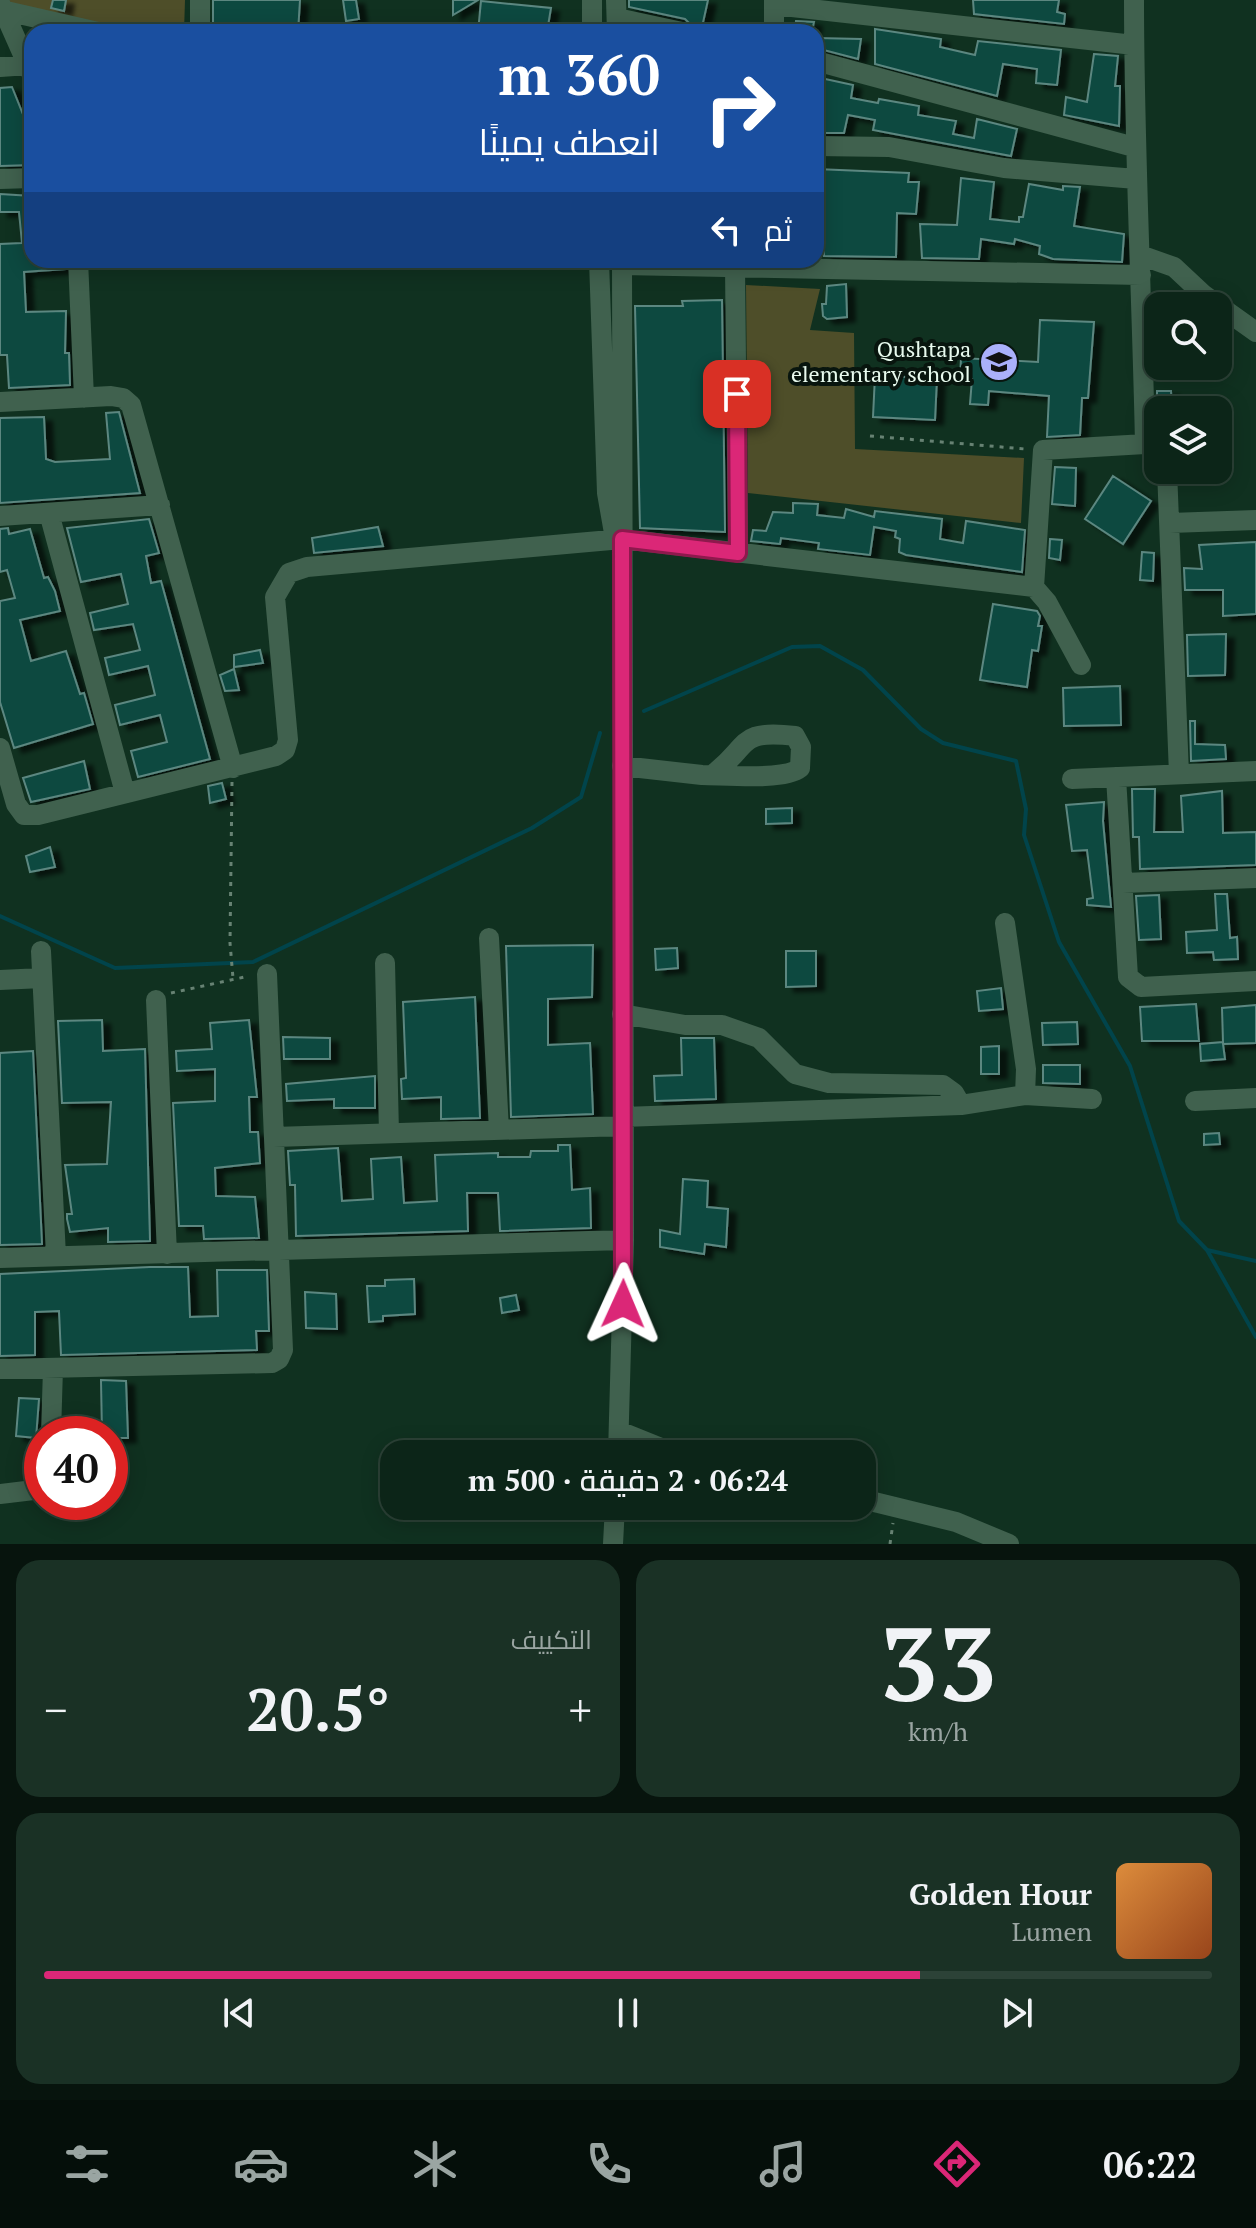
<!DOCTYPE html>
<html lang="ar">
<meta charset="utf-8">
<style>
body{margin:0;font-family:"PT Serif",Cairo,serif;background:#1a3125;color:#f1f3f6;direction:rtl;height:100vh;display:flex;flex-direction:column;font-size:30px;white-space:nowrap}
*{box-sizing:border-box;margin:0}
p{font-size:26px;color:#9aa5a2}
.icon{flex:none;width:44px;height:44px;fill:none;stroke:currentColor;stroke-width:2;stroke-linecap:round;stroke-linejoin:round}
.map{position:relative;height:1544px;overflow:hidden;direction:ltr}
.drawer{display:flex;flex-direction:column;gap:16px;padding:16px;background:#07140d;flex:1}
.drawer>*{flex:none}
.top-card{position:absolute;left:24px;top:24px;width:800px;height:244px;border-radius:24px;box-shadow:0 4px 20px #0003,0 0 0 2px #2c4237;direction:rtl;background:#1a4fa0;color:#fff;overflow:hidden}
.fabs{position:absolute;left:1144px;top:292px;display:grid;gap:16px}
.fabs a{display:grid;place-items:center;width:88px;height:88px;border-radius:16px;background:#0c2518;box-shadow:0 4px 20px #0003,0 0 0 2px #2c4237;font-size:40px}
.speed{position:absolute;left:24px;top:1416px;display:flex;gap:16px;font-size:40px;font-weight:700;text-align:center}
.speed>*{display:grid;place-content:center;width:104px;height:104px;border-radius:50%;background:#0c2518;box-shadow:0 4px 20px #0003,0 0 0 2px #2c4237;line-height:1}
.speed .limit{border:12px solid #d22;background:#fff;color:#111}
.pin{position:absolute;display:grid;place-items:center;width:68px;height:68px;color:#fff;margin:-34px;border-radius:16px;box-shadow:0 4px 12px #0006}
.me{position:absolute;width:88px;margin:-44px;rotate:1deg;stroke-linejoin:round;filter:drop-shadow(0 0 6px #0008)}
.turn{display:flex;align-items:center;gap:28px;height:168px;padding:0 32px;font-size:36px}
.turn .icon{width:104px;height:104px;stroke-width:2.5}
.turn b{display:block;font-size:56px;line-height:68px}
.then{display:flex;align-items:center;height:76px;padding:0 32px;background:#0003;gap:16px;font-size:30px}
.big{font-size:60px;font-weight:600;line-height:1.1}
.drawer .tile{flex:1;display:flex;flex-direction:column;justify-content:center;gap:12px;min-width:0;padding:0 28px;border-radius:24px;background:#1a3125}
.drawer .dial{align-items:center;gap:0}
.dial b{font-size:104px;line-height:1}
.song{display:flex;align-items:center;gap:24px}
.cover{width:96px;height:96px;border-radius:12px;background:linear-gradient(135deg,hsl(30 70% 55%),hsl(20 70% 35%))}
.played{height:8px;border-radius:4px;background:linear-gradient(90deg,#db2777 75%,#2c4237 75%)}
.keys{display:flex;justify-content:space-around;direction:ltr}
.heat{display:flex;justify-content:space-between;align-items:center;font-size:44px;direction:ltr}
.drawer .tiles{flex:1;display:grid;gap:16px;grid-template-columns:1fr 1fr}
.tile:last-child{grid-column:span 2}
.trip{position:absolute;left:380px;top:1440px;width:496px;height:80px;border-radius:24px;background:#0c2518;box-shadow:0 4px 20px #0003,0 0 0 2px #2c4237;font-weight:600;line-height:80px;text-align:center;direction:rtl}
.menu{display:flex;height:128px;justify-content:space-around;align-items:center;background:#050f0a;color:#9aa5a2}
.menu .icon{width:56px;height:56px}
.menu .on{color:#db2777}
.menu b{font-size:36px;color:#f1f3f6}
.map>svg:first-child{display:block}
</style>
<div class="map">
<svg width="1256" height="1544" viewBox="0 0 1256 1544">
<defs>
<filter id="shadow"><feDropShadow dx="8" dy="4.5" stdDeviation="2" flood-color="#0009"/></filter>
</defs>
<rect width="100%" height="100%" fill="#103120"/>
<path fill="#4e4e29" d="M 9,0 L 185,0 L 184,32 L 143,32 L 12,5 Z
M 746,285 L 820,289 L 810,330 L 854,333 L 855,449 L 1024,458 L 1021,523 L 748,493 Z"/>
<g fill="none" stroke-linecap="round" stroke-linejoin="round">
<path stroke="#01444b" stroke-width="4" d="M 644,711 L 792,647 L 820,646 L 863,670 L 921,729 L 943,743 L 1016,761 L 1026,809 L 1024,835 L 1059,942 L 1130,1066 L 1179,1221 L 1207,1250 L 1256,1261
M 0,916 L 115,968 L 253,962 L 532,828 L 581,797 L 600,733
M 1207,1250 L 1256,1337"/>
</g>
<path fill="#0b4841" stroke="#5c8780" stroke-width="2" filter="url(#shadow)" d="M 53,0 L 66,0 L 64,11 L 51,8 Z
M 213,0 L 300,0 L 298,32 L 213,32 Z
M 343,0 L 356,0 L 359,19 L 346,21 Z
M 453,0 L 478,0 L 453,15 Z
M 629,0 L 708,0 L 702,27 L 695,25 L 694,28 L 685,19 L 629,7 Z
M 973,0 L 1059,0 L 1057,12 L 1065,14 L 1064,24 L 974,14 Z
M 481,1 L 551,8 L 547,32 L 478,32 Z
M 796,21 L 814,22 L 812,31 L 795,29 Z
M 875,29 L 941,39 L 940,47 L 975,55 L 978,41 L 1061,50 L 1057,85 L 1036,83 L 1037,69 L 1003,64 L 997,96 L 875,64 Z
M 816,38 L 861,39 L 858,59 L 816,48 Z
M 1094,54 L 1118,56 L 1115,86 L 1120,86 L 1119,126 L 1064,115 L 1066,97 L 1087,102 Z
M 816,77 L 853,85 L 851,98 L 878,103 L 879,99 L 919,106 L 918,115 L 956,121 L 953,134 L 974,138 L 977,119 L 1017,129 L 1011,156 L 873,130 L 875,120 L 848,115 L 844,133 L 816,133 Z
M 12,87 L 32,137 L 32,165 L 0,166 L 0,88 Z
M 816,169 L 909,173 L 908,182 L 919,182 L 916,214 L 897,213 L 896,257 L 824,256 L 821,213 L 816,213 Z
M 961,178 L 994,182 L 990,219 L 1019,222 L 1019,217 L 1023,217 L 1029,184 L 1063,190 L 1063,186 L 1080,187 L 1074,226 L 1124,234 L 1122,262 L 1053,259 L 1039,254 L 1040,246 L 1015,239 L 1014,244 L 981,239 L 979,259 L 922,258 L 920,224 L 957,225 Z
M 0,194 L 32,196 L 32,260 L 65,260 L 65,269 L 24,272 L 26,312 L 66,311 L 65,353 L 69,353 L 70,385 L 9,388 L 7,355 L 0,355 L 0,244 L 22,243 L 19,212 L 0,212 Z
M 846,284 L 847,317 L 827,319 L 823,316 L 822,304 L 826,304 L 827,286 Z
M 722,300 L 725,532 L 640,528 L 635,306 L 683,306 L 682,301 Z
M 1040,320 L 1094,322 L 1088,398 L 1082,398 L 1080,435 L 1047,437 L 1049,396 L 989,391 L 988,405 L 970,404 L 972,379 L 960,378 L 961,358 L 1038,362 Z
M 875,376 L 937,378 L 935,420 L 873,417 Z
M 1157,391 L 1171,391 L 1172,410 L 1157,410 Z
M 119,412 L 140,493 L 0,503 L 0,418 L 44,417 L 46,459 L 55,462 L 110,459 L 106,413 Z
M 1055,467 L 1076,468 L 1075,506 L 1052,504 Z
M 1113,476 L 1151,501 L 1123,544 L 1085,519 Z
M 793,503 L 818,504 L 817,515 L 844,518 L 846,509 L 874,517 L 875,511 L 942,519 L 940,539 L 963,543 L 966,521 L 1025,530 L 1022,572 L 906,555 L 899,552 L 900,539 L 895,537 L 896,531 L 874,527 L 870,555 L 818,549 L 819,543 L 781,538 L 780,544 L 751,541 L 753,530 L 766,531 L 773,512 L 793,513 Z
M 149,519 L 159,553 L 146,556 L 151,583 L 161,581 L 210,759 L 138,777 L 131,751 L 167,742 L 160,715 L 120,725 L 115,705 L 155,695 L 148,666 L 109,675 L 105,658 L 140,650 L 133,624 L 94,630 L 90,613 L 128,604 L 121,574 L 81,582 L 67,528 Z
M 378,527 L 383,546 L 314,553 L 312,538 Z
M 8,528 L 9,534 L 30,529 L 44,578 L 48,577 L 55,591 L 60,611 L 20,620 L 31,661 L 66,651 L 80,694 L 84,693 L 93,724 L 14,748 L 0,702 L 0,601 L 15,598 L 7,570 L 0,572 L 0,529 Z
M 1050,539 L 1062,540 L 1060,560 L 1049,558 Z
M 1256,542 L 1256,614 L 1223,616 L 1223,590 L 1185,590 L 1184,568 L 1202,569 L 1199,545 Z
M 1142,552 L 1154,553 L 1153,581 L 1140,580 Z
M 993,604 L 1037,611 L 1040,616 L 1038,626 L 1042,626 L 1038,651 L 1032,650 L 1027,687 L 980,680 Z
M 1226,634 L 1225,675 L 1188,676 L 1187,635 Z
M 260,650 L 263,663 L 234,667 L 234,655 Z
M 234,669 L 239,690 L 225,691 L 220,675 Z
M 1120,686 L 1121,725 L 1064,726 L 1063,688 Z
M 1190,721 L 1195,721 L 1195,744 L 1225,745 L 1226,759 L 1191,761 Z
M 84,761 L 90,789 L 31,802 L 23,778 Z
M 222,783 L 226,799 L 210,803 L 208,786 Z
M 1132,789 L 1155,789 L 1154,832 L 1183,832 L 1181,796 L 1222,791 L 1223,833 L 1256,832 L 1256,865 L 1140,869 L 1139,837 L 1133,837 Z
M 1104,802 L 1103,821 L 1111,907 L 1087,905 L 1087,899 L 1093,898 L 1087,850 L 1072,851 L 1066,805 Z
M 792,808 L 792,823 L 766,824 L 766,809 Z
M 50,847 L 55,867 L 30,872 L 26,856 Z
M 1215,894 L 1227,894 L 1230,938 L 1237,937 L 1238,959 L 1214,960 L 1213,952 L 1187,953 L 1186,932 L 1217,930 Z
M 1159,895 L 1161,939 L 1139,940 L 1136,896 Z
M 593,945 L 592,997 L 548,999 L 548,1045 L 590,1043 L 593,1114 L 511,1117 L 506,946 Z
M 677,948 L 678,968 L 656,970 L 655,949 Z
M 786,951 L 816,951 L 816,986 L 786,987 Z
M 1001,988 L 1003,1009 L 979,1011 L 977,991 Z
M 475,997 L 480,1118 L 441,1119 L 441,1097 L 402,1099 L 401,1079 L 406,1078 L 403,1002 Z
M 1196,1004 L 1199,1041 L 1142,1041 L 1140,1007 Z
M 1256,1005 L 1256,1043 L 1223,1044 L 1225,1059 L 1201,1061 L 1200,1044 L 1223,1042 L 1222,1008 Z
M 102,1020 L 103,1051 L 145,1049 L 150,1241 L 108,1242 L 108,1228 L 70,1232 L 67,1219 L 67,1214 L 72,1214 L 65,1165 L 107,1164 L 111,1102 L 62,1103 L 58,1021 Z
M 249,1020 L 257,1097 L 249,1097 L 250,1132 L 258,1132 L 260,1163 L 215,1168 L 216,1196 L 255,1197 L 259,1238 L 204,1239 L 203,1226 L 179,1226 L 173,1103 L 215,1101 L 215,1069 L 177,1071 L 176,1051 L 212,1049 L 210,1023 Z
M 1077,1022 L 1078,1044 L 1043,1045 L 1042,1023 Z
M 283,1037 L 330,1038 L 330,1059 L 284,1059 Z
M 681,1038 L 714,1038 L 716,1099 L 655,1101 L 654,1076 L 682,1075 Z
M 999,1046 L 999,1074 L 981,1074 L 981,1047 Z
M 33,1051 L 42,1244 L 0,1245 L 0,1053 Z
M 1043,1065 L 1080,1065 L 1080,1084 L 1043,1083 Z
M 375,1076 L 375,1108 L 334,1108 L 334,1099 L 287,1101 L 286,1084 Z
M 1219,1133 L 1220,1144 L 1204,1145 L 1204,1134 Z
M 558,1145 L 570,1145 L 572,1190 L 590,1188 L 591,1228 L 500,1231 L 498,1193 L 467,1193 L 468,1231 L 296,1236 L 295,1185 L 290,1185 L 288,1151 L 338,1148 L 342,1201 L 373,1199 L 371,1159 L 401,1157 L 404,1203 L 437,1201 L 435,1155 L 498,1153 L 498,1157 L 530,1157 L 531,1151 L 558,1151 Z
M 683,1179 L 708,1181 L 707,1207 L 728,1209 L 726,1247 L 705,1244 L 704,1254 L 660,1247 L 660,1230 L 680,1234 Z
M 150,1267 L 188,1267 L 190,1317 L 218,1316 L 217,1270 L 267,1270 L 269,1331 L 256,1331 L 257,1350 L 61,1355 L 59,1311 L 35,1312 L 35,1355 L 0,1356 L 0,1274 Z
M 414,1279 L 415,1314 L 383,1316 L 383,1321 L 369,1322 L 367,1286 L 385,1286 L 385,1280 Z
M 305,1292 L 336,1294 L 337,1329 L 306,1328 Z
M 516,1295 L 519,1310 L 502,1313 L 500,1298 Z
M 101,1380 L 126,1381 L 128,1438 L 110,1438 L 110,1434 L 102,1434 Z
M 19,1398 L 39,1399 L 36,1438 L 16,1436 Z"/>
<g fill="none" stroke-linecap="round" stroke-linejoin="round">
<path stroke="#678273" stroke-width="3" stroke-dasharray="4 6" stroke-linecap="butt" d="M 870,436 L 1025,449
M 232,782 L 230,943 L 233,978
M 171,993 L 249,976
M 890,1544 L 893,1523"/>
<path stroke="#40614e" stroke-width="20" d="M 200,0 L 200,32
M 592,0 L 592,32
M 616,0 L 617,32
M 774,0 L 774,32
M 1134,0 C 1134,148 1142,296 1145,444 L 1158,454
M 0,3 L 32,75
M 774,5 L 1134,45
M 6,11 L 98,32
M 617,18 L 682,32
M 816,61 L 1134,147
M 0,67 L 28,65
M 816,146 L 889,147 L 1004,168 L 1136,179
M 0,179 L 32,178
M 1140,255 L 1174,267 L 1204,295 L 1256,332
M 78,260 L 84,398
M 599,260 L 607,493 L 614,533
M 622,265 L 1141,275
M 735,267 L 738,553
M 0,402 L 111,396 L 123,398 L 131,405 L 233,768
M 1167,470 L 1179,774
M 49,513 L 125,793
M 0,516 L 160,505
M 1170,523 L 1256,520
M 1034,587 L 1043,450 L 1145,444
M 0,748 L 16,804 L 24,815 L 38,815 L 276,756 L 285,750 L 288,740 L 275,597 L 289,573 L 307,567 L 622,539 L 1034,587 L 1047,602 L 1081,665
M 622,766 L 702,775 C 724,775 784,781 800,768 L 801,747 L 795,736 C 736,729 751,746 712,775
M 1116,777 L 1128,977 L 1141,987 L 1256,981
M 1072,779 L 1256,771
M 1123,883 L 1256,878
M 489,938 L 499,1130
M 41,951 L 56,1256
M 385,963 L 389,1133
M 0,980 L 42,978
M 156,1000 L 167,1254
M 622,1014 L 685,1025 L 722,1025 L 759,1038 L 795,1074 L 829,1083 L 943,1085 L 954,1093 L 961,1105
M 1025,1095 L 1092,1099
M 1195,1101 L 1256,1098
M 623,1117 L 961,1105 L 1025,1095 L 1026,1069 L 1005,923
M 274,1137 L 623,1126
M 0,1258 L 624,1240
M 0,1369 L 272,1363 L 279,1359 L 283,1350 L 267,974
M 619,1431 L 676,1454
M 51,1434 L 53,1368
M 618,1454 L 624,1240 L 622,260
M 0,1494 L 42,1489
M 862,1499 L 956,1522 L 1009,1544
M 613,1544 L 615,1506"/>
</g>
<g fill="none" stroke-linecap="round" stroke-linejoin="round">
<g stroke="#8e194d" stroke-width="20">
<path id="route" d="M 623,1304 L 622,539 L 738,553 L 737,394"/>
</g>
<use href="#route" stroke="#db2777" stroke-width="14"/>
</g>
<defs>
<g id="school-disc" transform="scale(2)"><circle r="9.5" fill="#aab0fb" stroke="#08150e"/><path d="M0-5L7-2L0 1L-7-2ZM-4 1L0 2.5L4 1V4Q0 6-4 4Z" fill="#111"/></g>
</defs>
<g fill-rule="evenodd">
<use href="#school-disc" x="999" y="362"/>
</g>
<g text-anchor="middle" stroke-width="8" stroke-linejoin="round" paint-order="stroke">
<g font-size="22" fill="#e8faee" stroke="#08150e" text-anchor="end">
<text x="971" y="357">Qushtapa<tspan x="971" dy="25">elementary school</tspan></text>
</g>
</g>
</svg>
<div class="fabs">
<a><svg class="icon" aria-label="search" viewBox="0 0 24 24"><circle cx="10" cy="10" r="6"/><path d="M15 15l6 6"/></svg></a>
<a><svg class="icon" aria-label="layers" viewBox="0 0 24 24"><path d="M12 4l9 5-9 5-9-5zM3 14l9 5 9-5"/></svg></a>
</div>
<div class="speed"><div class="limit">40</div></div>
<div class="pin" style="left:737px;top:394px;background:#d93025"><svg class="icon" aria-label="arrive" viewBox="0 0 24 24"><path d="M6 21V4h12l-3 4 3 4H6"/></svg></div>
<svg class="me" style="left:623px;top:1304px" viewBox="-20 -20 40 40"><path d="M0-17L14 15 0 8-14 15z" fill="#db2777" stroke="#fff" stroke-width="4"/></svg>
<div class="trip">06:24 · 2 دقيقة · 500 m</div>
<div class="top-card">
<div class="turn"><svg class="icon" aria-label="right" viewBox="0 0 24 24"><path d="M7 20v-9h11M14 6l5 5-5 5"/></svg><div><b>360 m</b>انعطف يمينًا</div></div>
<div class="then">ثم<svg class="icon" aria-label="left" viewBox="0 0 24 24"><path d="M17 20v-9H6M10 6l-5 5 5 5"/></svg></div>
</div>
</div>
<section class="drawer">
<div class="tiles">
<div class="tile dial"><b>33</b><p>km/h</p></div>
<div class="tile"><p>التكييف</p>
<div class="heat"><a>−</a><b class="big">20.5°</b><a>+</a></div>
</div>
<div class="tile">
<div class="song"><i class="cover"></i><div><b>Golden Hour</b><p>Lumen</p></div></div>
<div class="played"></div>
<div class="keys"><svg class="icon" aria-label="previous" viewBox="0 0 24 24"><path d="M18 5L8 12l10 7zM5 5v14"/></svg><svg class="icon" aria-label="pause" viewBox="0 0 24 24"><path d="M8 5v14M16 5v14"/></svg><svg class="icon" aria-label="next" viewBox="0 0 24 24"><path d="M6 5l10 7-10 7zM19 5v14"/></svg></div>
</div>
</div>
</section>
<nav class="menu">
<b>06:22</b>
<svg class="icon on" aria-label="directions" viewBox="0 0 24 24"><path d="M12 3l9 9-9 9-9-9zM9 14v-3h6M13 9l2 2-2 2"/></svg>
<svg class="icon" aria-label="music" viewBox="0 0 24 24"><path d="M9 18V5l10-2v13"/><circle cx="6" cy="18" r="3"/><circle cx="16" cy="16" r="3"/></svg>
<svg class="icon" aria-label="phone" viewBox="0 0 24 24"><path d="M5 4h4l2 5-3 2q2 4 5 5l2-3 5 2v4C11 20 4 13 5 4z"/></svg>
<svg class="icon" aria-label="climate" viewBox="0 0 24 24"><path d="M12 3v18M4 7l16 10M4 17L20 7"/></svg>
<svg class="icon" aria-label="car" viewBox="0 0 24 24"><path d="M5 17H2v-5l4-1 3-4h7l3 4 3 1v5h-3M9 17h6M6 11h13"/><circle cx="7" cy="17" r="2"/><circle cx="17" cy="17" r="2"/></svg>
<svg class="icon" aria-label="filters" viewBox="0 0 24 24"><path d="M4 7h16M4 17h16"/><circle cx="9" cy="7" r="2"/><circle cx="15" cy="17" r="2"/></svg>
</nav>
